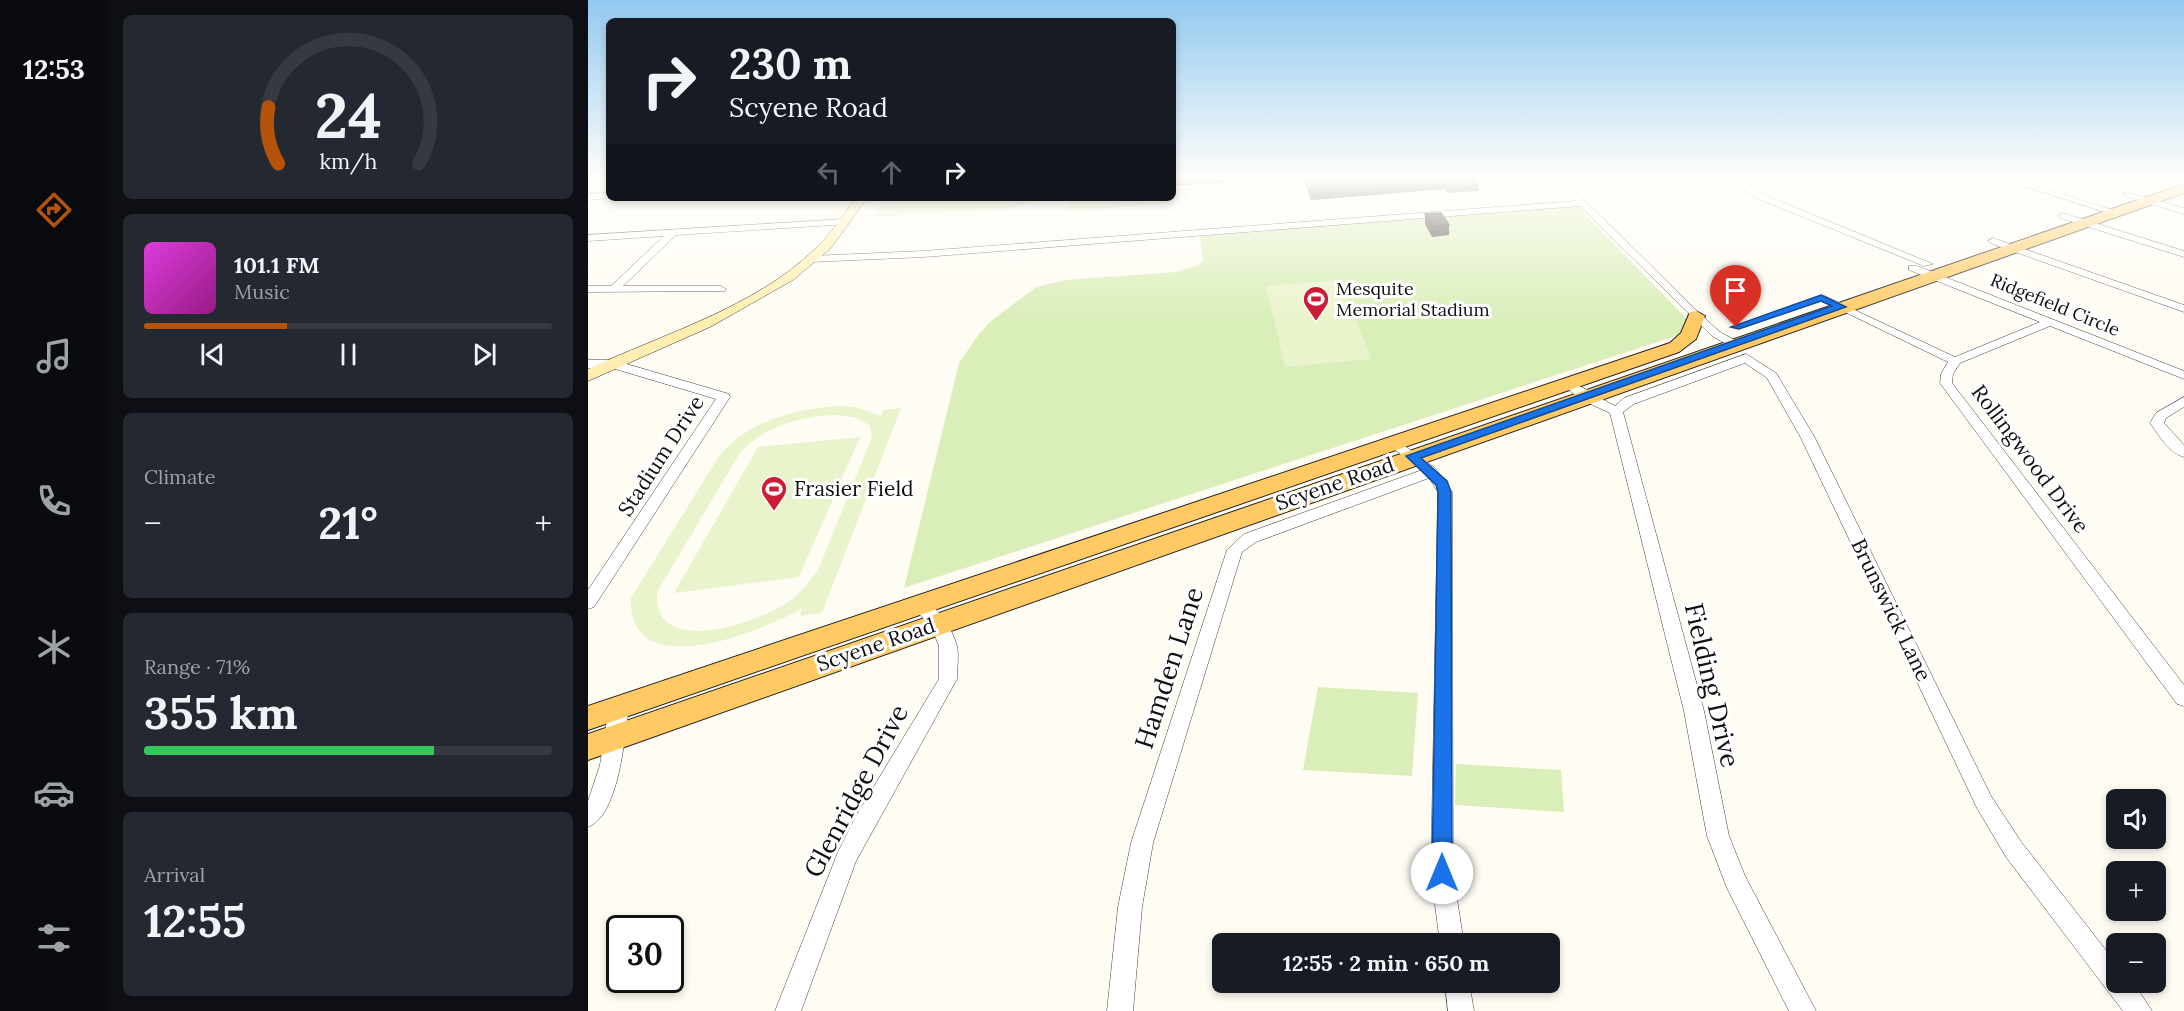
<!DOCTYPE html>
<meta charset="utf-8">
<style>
body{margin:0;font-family:Lora,serif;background:#242831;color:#f1f3f6;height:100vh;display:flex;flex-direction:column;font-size:22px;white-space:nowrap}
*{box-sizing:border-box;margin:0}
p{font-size:20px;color:#9ea1a6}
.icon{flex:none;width:33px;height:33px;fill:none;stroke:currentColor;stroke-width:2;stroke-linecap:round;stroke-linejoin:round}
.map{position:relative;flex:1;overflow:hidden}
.panel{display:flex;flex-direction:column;gap:15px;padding:15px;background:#0d0f14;width:480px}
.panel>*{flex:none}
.banner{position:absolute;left:18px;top:18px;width:570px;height:183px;border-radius:9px;box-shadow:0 3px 9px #0003;background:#171b24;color:#f1f3f6;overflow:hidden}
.fabs{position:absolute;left:1518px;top:789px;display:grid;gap:12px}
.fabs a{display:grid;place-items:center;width:60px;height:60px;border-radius:9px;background:#171b24;box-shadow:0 3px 9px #0003;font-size:30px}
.speed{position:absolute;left:18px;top:915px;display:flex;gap:12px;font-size:30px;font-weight:700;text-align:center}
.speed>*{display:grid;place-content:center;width:78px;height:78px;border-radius:50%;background:#171b24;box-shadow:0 3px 9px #0003;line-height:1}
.speed .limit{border:3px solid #111;border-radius:9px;background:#fff;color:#111}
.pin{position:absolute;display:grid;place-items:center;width:51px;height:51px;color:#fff;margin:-62px -26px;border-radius:50% 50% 50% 0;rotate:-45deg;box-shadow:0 0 6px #0007}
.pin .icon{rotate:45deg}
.me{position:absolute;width:66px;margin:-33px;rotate:0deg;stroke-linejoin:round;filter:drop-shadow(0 0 4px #0008)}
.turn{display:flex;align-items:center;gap:21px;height:126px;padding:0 24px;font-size:27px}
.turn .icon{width:78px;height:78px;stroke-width:2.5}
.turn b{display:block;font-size:42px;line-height:51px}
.lanes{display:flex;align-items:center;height:57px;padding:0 24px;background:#0003;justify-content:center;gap:30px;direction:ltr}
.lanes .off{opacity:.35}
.big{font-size:45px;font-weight:800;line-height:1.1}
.panel .card{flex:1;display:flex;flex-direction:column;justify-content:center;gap:9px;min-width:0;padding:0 21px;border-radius:9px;background:#242831}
.panel .dial{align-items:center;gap:0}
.dial svg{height:156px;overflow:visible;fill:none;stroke:#363941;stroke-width:7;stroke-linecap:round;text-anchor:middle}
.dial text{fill:#f1f3f6;stroke:none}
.song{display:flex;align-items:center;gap:18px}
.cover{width:72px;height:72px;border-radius:9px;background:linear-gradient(135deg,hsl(300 70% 55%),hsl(310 70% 35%))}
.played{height:6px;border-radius:3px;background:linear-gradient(90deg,#b45309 35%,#363941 35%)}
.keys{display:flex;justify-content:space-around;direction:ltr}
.heat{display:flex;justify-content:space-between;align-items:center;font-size:33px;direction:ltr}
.charge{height:9px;border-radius:4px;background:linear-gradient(90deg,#34c759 71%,#363941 0)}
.trip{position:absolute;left:624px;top:933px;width:348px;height:60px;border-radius:9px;background:#171b24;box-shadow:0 3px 9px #0003;font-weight:800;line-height:60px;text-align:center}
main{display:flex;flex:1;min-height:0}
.tab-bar{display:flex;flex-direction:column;width:108px;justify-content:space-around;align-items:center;background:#090b0e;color:#9ea1a6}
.tab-bar .icon{width:42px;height:42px}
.tab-bar .selected{color:#b45309}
.tab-bar b{font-size:27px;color:#f1f3f6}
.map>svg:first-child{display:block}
</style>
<main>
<nav class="tab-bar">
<b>12:53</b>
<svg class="icon selected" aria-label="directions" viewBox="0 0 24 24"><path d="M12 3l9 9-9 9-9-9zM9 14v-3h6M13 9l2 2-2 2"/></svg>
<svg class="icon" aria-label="music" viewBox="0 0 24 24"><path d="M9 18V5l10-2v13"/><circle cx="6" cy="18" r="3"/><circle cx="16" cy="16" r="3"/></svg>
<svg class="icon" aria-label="phone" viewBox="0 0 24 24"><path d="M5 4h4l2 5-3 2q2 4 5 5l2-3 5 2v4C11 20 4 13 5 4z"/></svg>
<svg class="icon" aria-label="climate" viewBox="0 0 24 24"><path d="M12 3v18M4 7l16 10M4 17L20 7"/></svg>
<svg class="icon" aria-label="car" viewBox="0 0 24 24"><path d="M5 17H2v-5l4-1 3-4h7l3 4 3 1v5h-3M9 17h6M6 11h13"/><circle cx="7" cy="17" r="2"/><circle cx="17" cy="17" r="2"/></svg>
<svg class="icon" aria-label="filters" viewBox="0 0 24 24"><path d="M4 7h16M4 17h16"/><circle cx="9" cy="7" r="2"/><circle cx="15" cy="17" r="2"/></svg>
</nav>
<section class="panel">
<div class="card dial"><svg viewBox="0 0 100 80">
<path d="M14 69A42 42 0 1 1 86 69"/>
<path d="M14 69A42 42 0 0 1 9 40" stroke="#b45309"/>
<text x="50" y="56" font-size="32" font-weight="700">24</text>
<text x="50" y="72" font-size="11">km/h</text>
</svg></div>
<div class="card">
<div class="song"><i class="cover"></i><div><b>101.1 FM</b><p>Music</p></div></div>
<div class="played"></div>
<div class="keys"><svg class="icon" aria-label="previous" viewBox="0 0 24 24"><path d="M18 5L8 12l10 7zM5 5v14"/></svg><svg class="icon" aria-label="pause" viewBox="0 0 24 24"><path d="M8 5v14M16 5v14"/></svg><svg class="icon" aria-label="next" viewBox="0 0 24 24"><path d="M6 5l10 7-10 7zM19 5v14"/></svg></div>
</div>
<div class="card"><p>Climate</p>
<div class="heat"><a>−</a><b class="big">21°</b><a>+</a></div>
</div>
<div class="card"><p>Range · 71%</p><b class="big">355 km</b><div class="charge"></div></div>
<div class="card"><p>Arrival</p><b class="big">12:55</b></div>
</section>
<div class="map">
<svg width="1596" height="1011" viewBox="0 0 1596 1011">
<rect width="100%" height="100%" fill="#fffcf4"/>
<path fill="#daeeb9" d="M 990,207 L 1100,320 L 1094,334 L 316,588 L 371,363 L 391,334 L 403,321 L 448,287 L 478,280 L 587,272 L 609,266 L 615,261 L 612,235 Z
M 730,687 L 830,693 L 824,776 L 715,770 Z
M 868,764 L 973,770 L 976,812 L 867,805 Z"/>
<path fill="#eaf4cc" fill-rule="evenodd" d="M 600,187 L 602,202 L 479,211 L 481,198 L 585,198 L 585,188 Z
M 298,198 L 445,198 L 440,203 L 424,208 L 286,217 Z
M 752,280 L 783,359 L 697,367 L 678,286 Z
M 247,406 L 268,407 L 293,416 L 295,410 L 313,408 L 234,613 L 212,616 L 214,608 C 174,632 39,686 43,598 L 131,456 C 160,421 204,410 247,406 ZM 250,415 L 270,418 L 282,426 L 284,437 L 230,570 C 221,582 212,594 199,603 C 168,623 64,659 69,592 L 152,453 C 178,425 213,416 250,415 Z
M 272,437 L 211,577 L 86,593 L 170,447 Z"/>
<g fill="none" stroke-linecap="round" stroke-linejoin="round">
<g stroke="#434343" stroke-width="1">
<path id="minor" d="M 965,178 L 974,178 L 1112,314 L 1132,332 L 1150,342 L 1150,346 L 1142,346 L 1124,336 L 992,206 L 336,257 L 223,262 L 218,259 L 223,256 L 336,251 L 987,201 Z
M 1140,178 L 1150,178 L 1174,194 L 1345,264 L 1336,266 L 1168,198 Z
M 1411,178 L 1424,178 L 1531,212 L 1523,214 Z
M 1537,192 L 1596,208 L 1596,214 L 1537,196 Z
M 21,193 L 21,198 L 23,198 L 0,200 L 0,194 Z
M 1475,213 L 1596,251 L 1596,257 L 1472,218 L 1470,216 Z
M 258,219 L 261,220 L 261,224 L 88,235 L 35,286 L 133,286 L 138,289 L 137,291 L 0,292 L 0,286 L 23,286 L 76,236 L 0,241 L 0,235 Z
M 1405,238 L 1596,305 L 1596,312 L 1402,243 L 1400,241 Z
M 1321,266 L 1329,266 L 1596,371 L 1596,379 L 1462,326 L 1372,363 L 1365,374 L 1364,383 L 1596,685 L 1596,706 L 1589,704 L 1352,383 L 1353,374 L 1360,362 L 1228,298 L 1237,296 L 1367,357 L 1452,322 L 1321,270 Z
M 1158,354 L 1188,373 L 1227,438 L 1403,796 L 1434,843 L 1528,963 L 1528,982 L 1545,982 L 1564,1011 L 1535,1011 L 1418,857 L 1389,808 L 1213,438 L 1179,378 L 1157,363 L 1046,404 L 1035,412 L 1116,711 L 1141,836 L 1157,876 L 1228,1011 L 1201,1011 L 1139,888 L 1119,836 L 1096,711 L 1022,413 L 992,399 L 974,384 L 976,381 C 986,380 1015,400 1027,406 L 1036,398 Z
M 0,360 L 25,360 L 141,394 L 142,397 L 6,607 L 0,609 L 0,590 L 128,399 L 24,368 L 0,368 Z
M 1596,397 L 1596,407 L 1578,418 L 1576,423 L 1596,445 L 1596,457 C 1581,453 1571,435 1562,423 L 1568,413 Z
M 807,439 L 847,468 L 864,492 L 865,873 L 876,944 L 852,944 L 843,873 L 850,492 L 841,478 L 668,542 L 654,552 L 565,843 L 554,907 L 545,1011 L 519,1011 L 530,907 L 543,843 L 639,550 L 656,534 L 834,470 L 802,446 L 800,443 Z
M 331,599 C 349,604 364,628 369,646 C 371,656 369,669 369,679 L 268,861 L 213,1011 L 187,1011 L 250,852 L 268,816 L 351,679 L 351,646 L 343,626 L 322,605 L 325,601 Z
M 31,699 L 38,701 L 41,706 C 37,735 31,816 0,827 L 0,801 L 12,765 L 21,706 L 24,701 Z
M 857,982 L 881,982 L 886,1011 L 860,1011 Z"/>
</g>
<g stroke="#323232" stroke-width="1">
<path id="secondary" d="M 267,198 L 279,198 L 243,248 L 205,280 L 122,327 L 0,381 L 0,369 C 75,334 166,308 227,249 C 243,234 255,216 267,198 Z"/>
</g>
<g stroke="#212121" stroke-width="2">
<path id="primary" d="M 1596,184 L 1596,193 L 0,760 L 0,734 Z
M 1108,311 L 1117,316 L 1108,339 L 1091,352 L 0,730 L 0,706 L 1082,343 L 1093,333 L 1102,312 Z"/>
</g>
<use href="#minor" fill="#fff" fill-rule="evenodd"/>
<use href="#secondary" fill="#ffeeaf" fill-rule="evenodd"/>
<use href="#primary" fill="#ffca64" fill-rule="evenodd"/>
</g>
<path fill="#4d4541" d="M 715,178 L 885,178 L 890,185 L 890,191 L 859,193 L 856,189 L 723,200 Z
M 837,214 L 861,225 L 861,235 L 844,237 L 837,224 Z"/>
<path fill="#3f3835" d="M 585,178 L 669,178 L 669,180 L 585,186 Z
M 856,183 L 856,189 L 723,200 L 723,193 Z"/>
<path fill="#5a504c" stroke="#3f3835" stroke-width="1.5" d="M 717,178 L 885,178 L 890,185 L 859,187 L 856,183 L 723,193 Z
M 853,213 L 861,225 L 845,226 L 837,214 Z"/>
<linearGradient id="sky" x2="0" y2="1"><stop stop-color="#93c9f0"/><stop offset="0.56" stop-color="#fffefa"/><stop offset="1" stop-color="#fffefa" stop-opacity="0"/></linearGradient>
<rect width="1596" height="319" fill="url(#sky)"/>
<path fill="#1a73e8" stroke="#114b97" stroke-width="1.5" d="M 1233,295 L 1258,307 L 833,458 L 859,481 L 863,492 L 864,873 L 861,880 L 854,883 L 847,880 L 844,873 L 850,492 L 848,485 L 818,456 L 1244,306 L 1233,301 L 1151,329 L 1143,327 Z"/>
<defs>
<g id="stadium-pin" transform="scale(1.35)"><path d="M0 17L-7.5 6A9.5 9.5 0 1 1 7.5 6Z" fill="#cd1c36" stroke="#fff"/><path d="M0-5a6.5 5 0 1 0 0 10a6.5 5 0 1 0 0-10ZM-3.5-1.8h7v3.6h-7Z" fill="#fff"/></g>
</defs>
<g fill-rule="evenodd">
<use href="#stadium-pin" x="728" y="299"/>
<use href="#stadium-pin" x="186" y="489"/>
</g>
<g text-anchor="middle" stroke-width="6" stroke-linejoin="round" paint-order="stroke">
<g font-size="18" fill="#101010" stroke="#fff" text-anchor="start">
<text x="748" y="295">Mesquite<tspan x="748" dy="21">Memorial Stadium</tspan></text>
</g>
<g font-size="18" fill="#101010" stroke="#fff">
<text transform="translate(1467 305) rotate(22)" y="6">Ridgefield Circle</text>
</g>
<g font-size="21" fill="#101010" stroke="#fff">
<text transform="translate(73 456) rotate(-57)" y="7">Stadium Drive</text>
<text transform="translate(1442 459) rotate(53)" y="7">Rollingwood Drive</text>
<text transform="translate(747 484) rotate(-19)" y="7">Scyene Road</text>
<text transform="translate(1303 610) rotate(64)" y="7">Brunswick Lane</text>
<text transform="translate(288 645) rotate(-19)" y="7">Scyene Road</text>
</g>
<g font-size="21" fill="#101010" stroke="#fff" text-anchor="start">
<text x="206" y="496">Frasier Field</text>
</g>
<g font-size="26" fill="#101010" stroke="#fff">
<text transform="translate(581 668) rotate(-72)" y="9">Hamden Lane</text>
<text transform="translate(1124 685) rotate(77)" y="9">Fielding Drive</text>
<text transform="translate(268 791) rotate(-62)" y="9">Glenridge Drive</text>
</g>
</g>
</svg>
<div class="fabs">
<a><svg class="icon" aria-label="sound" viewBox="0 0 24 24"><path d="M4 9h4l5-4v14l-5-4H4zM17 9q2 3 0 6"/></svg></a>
<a>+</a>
<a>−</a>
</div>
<div class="speed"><div class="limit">30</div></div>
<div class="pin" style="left:1148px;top:327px;background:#d93025"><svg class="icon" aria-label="arrive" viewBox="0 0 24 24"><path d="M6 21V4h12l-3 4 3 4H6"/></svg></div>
<svg class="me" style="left:854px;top:873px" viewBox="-20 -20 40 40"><circle r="19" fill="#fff"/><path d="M0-13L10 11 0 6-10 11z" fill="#1a73e8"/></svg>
<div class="trip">12:55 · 2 min · 650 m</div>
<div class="banner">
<div class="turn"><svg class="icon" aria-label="right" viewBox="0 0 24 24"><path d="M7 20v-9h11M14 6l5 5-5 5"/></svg><div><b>230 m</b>Scyene Road</div></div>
<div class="lanes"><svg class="icon off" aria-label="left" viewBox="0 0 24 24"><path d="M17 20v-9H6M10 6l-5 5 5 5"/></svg><svg class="icon off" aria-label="ahead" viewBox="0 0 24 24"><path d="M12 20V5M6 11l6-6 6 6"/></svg><svg class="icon" aria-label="right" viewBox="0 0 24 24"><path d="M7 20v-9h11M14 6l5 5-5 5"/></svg></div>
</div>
</div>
</main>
